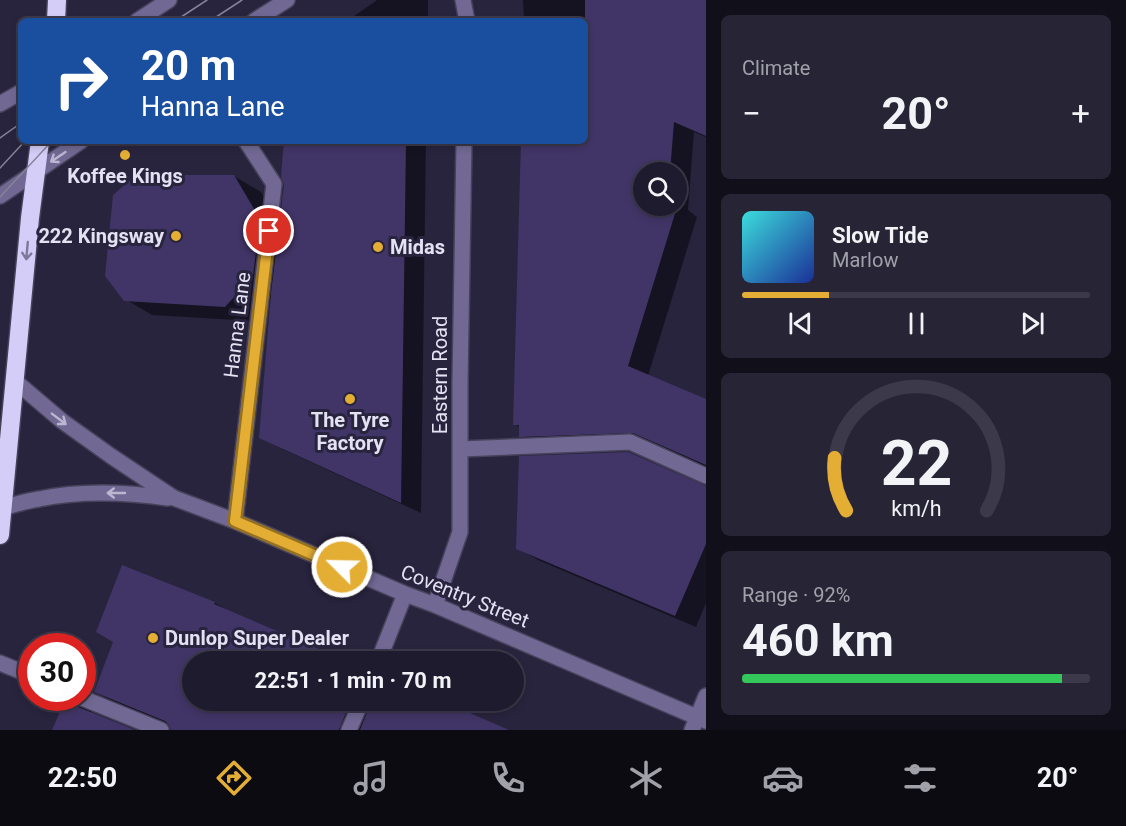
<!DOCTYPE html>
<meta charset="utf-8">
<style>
body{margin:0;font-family:Roboto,sans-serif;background:#272436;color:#f1f3f6;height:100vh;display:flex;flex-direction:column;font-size:22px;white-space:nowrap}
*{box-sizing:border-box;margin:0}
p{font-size:20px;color:#a1a1aa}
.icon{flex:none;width:33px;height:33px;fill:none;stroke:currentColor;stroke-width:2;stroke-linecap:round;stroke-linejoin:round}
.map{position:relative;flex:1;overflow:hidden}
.panel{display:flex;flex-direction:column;gap:15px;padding:15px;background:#110f19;width:420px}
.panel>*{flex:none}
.banner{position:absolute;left:18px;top:18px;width:570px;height:126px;border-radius:9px;box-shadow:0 3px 9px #0003,0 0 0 2px #3c394a;background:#1a4fa0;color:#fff;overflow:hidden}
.fabs{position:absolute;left:633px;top:162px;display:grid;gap:12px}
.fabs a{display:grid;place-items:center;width:54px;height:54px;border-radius:50%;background:#1f1b2e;box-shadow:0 3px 9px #0003,0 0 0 2px #3c394a;font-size:30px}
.speed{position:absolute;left:18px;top:633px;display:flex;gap:12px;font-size:30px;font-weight:700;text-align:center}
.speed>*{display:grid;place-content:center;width:78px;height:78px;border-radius:50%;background:#1f1b2e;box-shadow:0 3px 9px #0003,0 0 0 2px #3c394a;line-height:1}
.speed .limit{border:9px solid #d22;background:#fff;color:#111}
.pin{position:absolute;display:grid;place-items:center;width:51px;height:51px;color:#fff;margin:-26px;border:3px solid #fff;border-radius:50%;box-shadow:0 2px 6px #0007}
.me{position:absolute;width:66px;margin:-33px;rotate:293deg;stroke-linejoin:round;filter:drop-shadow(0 0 4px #0008)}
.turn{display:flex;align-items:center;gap:21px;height:126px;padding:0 24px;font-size:27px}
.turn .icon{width:78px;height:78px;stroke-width:2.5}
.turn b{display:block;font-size:42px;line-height:51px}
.big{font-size:45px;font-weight:700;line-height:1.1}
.panel .widget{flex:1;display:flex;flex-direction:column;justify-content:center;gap:9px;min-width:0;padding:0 21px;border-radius:9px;background:#272436}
.panel .dial{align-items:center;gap:0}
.dial svg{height:156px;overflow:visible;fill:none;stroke:#3c394a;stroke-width:7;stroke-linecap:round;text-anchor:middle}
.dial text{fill:#f1f3f6;stroke:none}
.song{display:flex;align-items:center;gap:18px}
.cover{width:72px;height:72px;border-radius:9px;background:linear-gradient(135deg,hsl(180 70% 55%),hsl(230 70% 35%))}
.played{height:6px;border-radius:3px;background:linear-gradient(90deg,#e4ae35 25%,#3c394a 25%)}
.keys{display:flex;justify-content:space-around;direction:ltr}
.heat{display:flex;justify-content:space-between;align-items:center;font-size:33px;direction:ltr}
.charge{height:9px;border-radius:4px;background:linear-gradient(90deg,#34c759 92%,#3c394a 0)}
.trip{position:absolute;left:182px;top:651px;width:342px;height:60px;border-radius:30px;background:#1f1b2e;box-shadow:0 3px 9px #0003,0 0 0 2px #3c394a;font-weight:700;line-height:60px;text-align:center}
.dock{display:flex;height:96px;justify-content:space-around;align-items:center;background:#0c0b12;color:#a1a1aa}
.dock .icon{width:42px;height:42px}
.dock .current{color:#e4ae35}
.dock b{font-size:27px;color:#f1f3f6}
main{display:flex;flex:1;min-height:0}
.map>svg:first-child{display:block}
</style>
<main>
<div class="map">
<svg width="706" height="730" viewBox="0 0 706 730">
<rect width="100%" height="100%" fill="#29243e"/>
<path fill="#0007" fill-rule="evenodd" d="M 377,0 L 428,0 L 428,21 L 347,21 Z
M 523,0 L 706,0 L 706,137 L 694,132 L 688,210 L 697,217 L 648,376 L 706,401 L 706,467 L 655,444 L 541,448 L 521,436 L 521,428 L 515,424 L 523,141 L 585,141 L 585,21 L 524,21 ZM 644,172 L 676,172 L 676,206 L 644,206 Z
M 285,141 L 426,141 L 421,513 L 282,449 L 261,437 L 272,300 L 252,321 L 152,315 L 125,299 L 234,176 L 261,192 L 281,225 L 285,185 Z
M 706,488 L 706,603 L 696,627 L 538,560 L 518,548 Z
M 123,567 L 215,603 L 232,613 L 192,662 L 192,700 L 390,700 L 491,730 L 171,730 L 171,725 L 114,702 L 96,692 L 115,642 Z
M 67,698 L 91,711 L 92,714 L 53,730 Z"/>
<path fill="#413567" d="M 585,0 L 706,0 L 706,136 L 674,122 L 670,172 L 644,172 L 644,206 L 676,206 L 676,203 L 678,204 L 628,366 L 706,399 L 706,465 L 633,433 L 519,437 L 519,425 L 513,425 L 521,141 L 585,141 Z
M 284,141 L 406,141 L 401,503 L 259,438 L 271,293 L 284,185 L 281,176 Z
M 136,175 L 234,175 L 260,219 L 253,276 L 225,307 L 124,301 L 105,276 L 113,195 Z
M 628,452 L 706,486 L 706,544 L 675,616 L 516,549 L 519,456 Z
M 122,565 L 215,602 L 214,604 L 349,662 L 192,662 L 192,700 L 351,700 L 339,730 L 171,730 L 169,725 L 165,721 L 94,692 L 113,642 L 96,632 Z
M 66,698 L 72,698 L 74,703 L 78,707 L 135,730 L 52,730 Z
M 372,700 L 440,700 L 509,730 L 360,730 Z"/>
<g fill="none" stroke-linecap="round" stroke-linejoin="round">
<g stroke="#47425b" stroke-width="18">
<path id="minor" d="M 463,0 L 467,21
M 137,21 L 169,0
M 254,21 L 287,0
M 0,104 L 21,92
M 0,196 L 81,141
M 15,381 L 62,421 L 111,456 L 174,498 L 235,521 L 405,594 L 435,605 L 706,721
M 461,449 L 630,442 L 706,476
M 2,508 C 14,505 26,501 39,499 C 81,490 126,492 168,498
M 235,521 L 274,184 L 246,141
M 435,605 L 460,532 L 460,383 L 464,141
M 378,662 L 405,594
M 0,663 L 32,676
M 82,698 L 161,730
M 349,730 L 362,700
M 692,730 L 706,696"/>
</g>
<g stroke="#47425b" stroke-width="21">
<path id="highway" d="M 56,21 L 57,0
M 0,535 L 30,218 L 40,141"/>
</g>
<use href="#minor" stroke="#716993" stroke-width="15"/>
<use href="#highway" stroke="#d4cdf7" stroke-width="18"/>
<path stroke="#878399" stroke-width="1.5" d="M 175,21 L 207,0
M 210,21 L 242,0
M 0,138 L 21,123
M 0,168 L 25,141
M 0,197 L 52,141"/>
</g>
<defs><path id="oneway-shaft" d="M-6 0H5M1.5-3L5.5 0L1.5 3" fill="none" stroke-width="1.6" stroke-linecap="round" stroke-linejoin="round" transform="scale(1.5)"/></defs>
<g stroke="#bcb7d1">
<use href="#oneway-shaft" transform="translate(58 157) rotate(146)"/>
<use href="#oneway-shaft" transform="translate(59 419) rotate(37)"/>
<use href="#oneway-shaft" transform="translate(116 493) rotate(180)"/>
</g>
<use stroke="#7e789a" href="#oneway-shaft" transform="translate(27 251) rotate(95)"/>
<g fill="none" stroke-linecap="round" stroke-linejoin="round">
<g stroke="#947122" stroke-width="15">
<path id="route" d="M 269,231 L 235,521 L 342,567"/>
</g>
<use href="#route" stroke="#e4ae35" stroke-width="10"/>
</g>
<g fill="#e4ae35" stroke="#29243e" stroke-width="2">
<circle cx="125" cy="155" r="6"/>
<circle cx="176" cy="236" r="6"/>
<circle cx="378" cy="247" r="6"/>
<circle cx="350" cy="399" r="6"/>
<circle cx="153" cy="638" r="6"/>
</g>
<g text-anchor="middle" stroke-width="6" stroke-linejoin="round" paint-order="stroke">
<g font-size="20" font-weight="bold" fill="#e4e1f3" stroke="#29243e">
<text x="125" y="183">Koffee Kings</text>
<text x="164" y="243" text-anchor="end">222 Kingsway</text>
<text x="390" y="254" text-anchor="start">Midas</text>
<text x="350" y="427">The Tyre<tspan x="350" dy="23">Factory</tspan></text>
<text x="165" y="645" text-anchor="start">Dunlop Super Dealer</text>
</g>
<g font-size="20" fill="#e4e1f3" stroke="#29243e">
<text transform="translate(237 325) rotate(-83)" y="7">Hanna Lane</text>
<text transform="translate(440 375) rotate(-90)" y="7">Eastern Road</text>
<text transform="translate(465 596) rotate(22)" y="7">Coventry Street</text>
</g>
</g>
</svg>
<div class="fabs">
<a><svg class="icon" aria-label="search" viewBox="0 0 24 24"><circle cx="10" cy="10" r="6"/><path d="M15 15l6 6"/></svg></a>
</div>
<div class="speed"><div class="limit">30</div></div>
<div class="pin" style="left:269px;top:231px;background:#d93025"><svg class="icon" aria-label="arrive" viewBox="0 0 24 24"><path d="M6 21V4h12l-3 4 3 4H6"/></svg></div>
<svg class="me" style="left:342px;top:567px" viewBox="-20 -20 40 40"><circle r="17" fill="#e4ae35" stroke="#fff" stroke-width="3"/><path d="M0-11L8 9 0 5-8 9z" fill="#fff"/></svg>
<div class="trip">22:51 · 1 min · 70 m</div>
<div class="banner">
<div class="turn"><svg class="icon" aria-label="right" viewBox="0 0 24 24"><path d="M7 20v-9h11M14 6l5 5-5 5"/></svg><div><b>20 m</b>Hanna Lane</div></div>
</div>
</div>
<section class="panel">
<div class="widget"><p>Climate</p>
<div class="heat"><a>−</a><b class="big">20°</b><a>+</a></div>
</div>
<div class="widget">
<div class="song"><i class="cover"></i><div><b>Slow Tide</b><p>Marlow</p></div></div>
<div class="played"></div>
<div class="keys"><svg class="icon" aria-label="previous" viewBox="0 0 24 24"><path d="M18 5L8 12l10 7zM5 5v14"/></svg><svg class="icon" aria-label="pause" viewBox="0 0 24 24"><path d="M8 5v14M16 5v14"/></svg><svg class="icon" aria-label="next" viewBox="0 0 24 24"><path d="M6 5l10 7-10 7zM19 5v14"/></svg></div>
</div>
<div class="widget dial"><svg viewBox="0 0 100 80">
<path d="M14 69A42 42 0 1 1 86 69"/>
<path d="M14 69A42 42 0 0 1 8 42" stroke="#e4ae35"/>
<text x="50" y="56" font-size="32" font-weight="700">22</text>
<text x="50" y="72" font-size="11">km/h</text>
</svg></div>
<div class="widget"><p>Range · 92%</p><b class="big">460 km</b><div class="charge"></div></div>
</section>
</main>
<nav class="dock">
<b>22:50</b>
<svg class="icon current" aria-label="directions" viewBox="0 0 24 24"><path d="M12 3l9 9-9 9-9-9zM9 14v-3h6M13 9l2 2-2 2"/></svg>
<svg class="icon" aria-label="music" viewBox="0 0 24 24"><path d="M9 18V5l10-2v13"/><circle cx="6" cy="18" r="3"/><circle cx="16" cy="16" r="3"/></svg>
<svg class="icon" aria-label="phone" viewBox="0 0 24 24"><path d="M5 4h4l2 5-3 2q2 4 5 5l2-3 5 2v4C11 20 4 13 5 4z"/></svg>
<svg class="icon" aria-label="climate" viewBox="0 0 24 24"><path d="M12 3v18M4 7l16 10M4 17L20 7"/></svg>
<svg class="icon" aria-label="car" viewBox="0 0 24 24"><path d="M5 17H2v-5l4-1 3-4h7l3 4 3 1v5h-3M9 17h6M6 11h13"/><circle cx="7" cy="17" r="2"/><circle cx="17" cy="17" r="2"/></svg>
<svg class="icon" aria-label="filters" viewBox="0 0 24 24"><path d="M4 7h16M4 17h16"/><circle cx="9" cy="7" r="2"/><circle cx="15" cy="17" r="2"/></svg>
<b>20°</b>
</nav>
